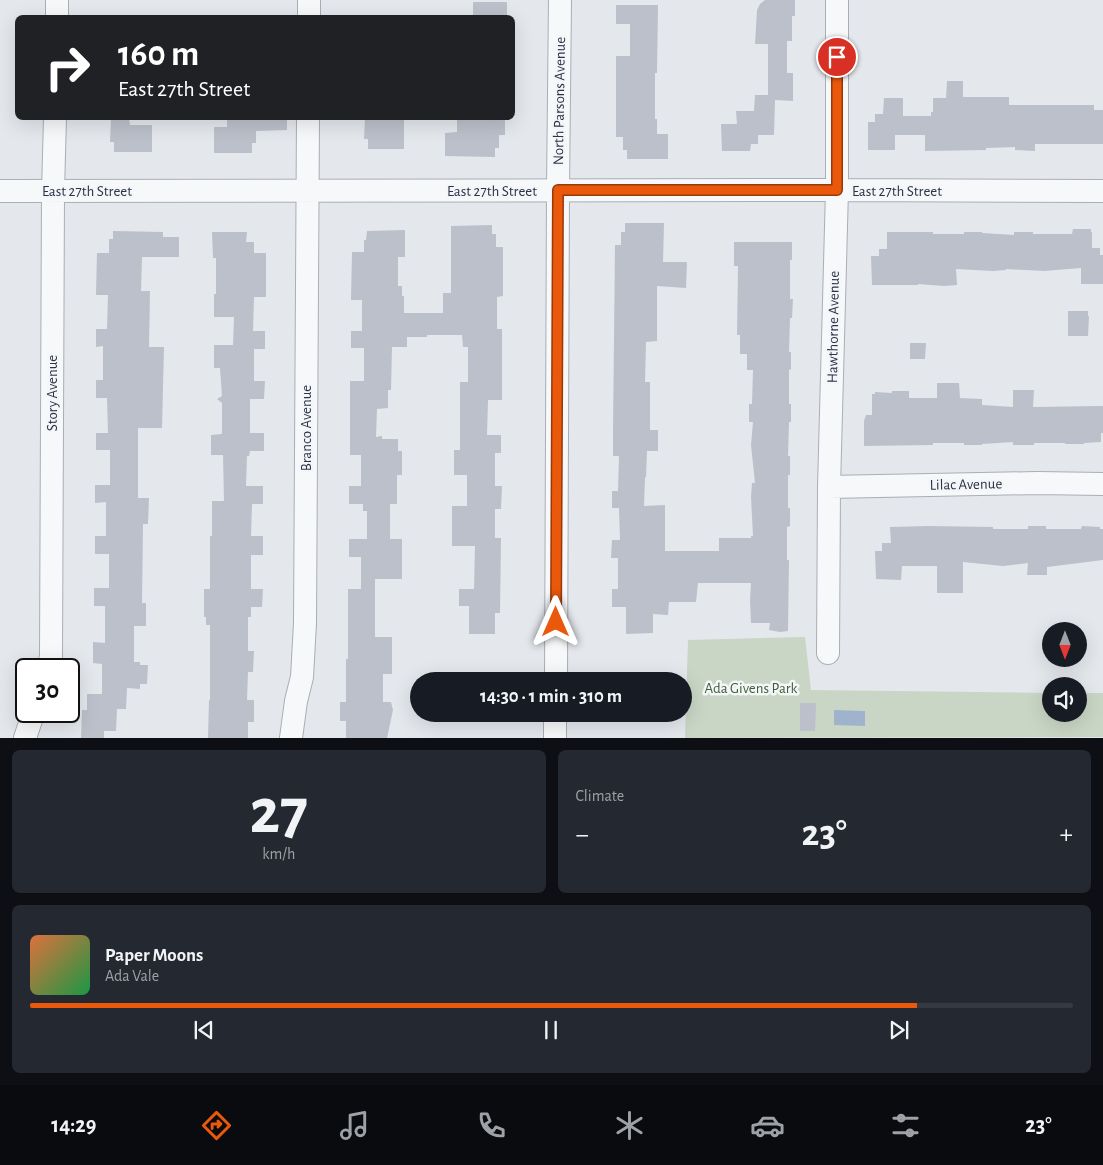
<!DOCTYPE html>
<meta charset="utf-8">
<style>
body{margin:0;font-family:"Alegreya Sans",sans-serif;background:#242831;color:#f1f3f6;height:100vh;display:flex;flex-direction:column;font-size:19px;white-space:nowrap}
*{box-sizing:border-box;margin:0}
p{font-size:16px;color:#9ea1a6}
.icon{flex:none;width:28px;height:28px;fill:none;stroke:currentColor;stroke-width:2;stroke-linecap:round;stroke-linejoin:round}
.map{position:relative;height:738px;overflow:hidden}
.panel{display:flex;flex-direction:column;gap:12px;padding:12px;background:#0d0f14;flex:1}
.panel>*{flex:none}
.banner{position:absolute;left:15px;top:15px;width:500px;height:105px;border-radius:8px;box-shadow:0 5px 20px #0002;background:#202124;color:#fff;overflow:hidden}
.needle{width:32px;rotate:180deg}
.buttons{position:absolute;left:1042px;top:622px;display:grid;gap:10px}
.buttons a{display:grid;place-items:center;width:45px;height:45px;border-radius:50%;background:#171b24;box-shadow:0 5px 20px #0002;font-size:25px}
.speed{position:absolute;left:15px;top:658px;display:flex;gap:10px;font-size:25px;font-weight:700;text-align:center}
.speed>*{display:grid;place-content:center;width:65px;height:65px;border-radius:50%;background:#171b24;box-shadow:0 5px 20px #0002;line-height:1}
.speed .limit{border:2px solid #111;border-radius:8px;background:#fff;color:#111}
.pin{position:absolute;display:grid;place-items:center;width:42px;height:42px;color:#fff;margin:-21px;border:2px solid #fff;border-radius:50%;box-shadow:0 1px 5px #0007}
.me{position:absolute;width:55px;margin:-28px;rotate:0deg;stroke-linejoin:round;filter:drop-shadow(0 0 4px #0008)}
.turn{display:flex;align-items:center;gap:18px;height:105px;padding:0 20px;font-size:22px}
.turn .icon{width:65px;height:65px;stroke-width:2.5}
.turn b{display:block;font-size:35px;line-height:42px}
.big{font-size:38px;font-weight:600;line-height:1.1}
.panel .tile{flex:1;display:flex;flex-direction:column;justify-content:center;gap:8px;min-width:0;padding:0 18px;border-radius:8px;background:#242831}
.panel .dial{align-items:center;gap:0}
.dial b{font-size:65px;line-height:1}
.song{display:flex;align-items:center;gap:15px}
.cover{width:60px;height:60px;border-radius:8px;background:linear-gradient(135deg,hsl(20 70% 55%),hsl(140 70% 35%))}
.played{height:5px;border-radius:2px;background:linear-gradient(90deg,#ea580c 85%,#363941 85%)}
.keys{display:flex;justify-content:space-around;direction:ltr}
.heat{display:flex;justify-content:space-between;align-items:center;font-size:28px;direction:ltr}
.panel .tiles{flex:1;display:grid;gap:12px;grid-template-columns:1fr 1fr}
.tile:last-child{grid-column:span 2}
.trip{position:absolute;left:410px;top:672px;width:282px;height:50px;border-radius:25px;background:#171b24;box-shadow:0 5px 20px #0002;font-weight:600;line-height:50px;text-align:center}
.dock{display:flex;height:80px;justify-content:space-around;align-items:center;background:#090b0e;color:#9ea1a6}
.dock .icon{width:35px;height:35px}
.dock .selected{color:#ea580c}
.dock b{font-size:22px;color:#f1f3f6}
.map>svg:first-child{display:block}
</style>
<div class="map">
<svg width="1103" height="738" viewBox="0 0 1103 738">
<rect width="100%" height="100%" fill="#e4e7ec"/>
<path fill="#c9d6c5" d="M 805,637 L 811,690 L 1051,693 L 1051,714 L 1079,714 L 1079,693 L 1103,693 L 1103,737 L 685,738 L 688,640 Z"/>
<path fill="#9fb4cc" d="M 834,710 L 865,711 L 865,726 L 834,725 Z"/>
<path fill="#bbc0ca" d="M 765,0 L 795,0 L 795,16 L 792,16 L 792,41 L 787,41 L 787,73 L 793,73 L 793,101 L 775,100 L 774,135 L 758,135 L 758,144 L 751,144 L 750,151 L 722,151 L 721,124 L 737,124 L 736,111 L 754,111 L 755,95 L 768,95 L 768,44 L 755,44 L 757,10 L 760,4 Z
M 473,2 L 507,2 L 507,18 L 473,18 Z
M 616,5 L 658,5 L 657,73 L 655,73 L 655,119 L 657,119 L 657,134 L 668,134 L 668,159 L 627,159 L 627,150 L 623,150 L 623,137 L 616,137 L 616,56 L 630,56 L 630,24 L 616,24 Z
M 947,81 L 963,81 L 963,97 L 1009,97 L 1009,105 L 1094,105 L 1094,110 L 1103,110 L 1103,144 L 1035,144 L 1035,151 L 1015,150 L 1015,147 L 986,148 L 986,150 L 925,151 L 925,135 L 895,135 L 895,150 L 868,150 L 868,122 L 875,122 L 875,114 L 883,114 L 884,98 L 903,98 L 903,116 L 931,116 L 931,112 L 933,112 L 933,98 L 946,98 Z
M 111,118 L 129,118 L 130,125 L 152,125 L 152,152 L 114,152 L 114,142 L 110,142 Z
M 227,118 L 287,118 L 287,130 L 256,131 L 256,143 L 252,143 L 252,153 L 214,153 L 214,127 L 227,127 Z
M 365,118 L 404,118 L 404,149 L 368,149 L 368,139 L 364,139 Z
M 457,118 L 505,118 L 505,135 L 499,135 L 499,148 L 495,148 L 495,157 L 445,156 L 445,133 L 457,132 Z
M 625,223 L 664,223 L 663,262 L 687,262 L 686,288 L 657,286 L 657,341 L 646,342 L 645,382 L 650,382 L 650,430 L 658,430 L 658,451 L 647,451 L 646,477 L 645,477 L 644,506 L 665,505 L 665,551 L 719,551 L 719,538 L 751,538 L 751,536 L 753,536 L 751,497 L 752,483 L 755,483 L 751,445 L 753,422 L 749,422 L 749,404 L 752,404 L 753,370 L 747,370 L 747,354 L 740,354 L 740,335 L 737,335 L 738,266 L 734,266 L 734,242 L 792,242 L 792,260 L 790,260 L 790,299 L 793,299 L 792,318 L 790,318 L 789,352 L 791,352 L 791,369 L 789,370 L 789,404 L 791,404 L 791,422 L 789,422 L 788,456 L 790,456 L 790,475 L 788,475 L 788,508 L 790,508 L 790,526 L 787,527 L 787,560 L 789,560 L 788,631 L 780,632 L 769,630 L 770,623 L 751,623 L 750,601 L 751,583 L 698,583 L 696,602 L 669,602 L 668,615 L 653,614 L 653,633 L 626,634 L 626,607 L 612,607 L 612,589 L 618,589 L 618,558 L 611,558 L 612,540 L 620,540 L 619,508 L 612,508 L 612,491 L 618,491 L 619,456 L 613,456 L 613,433 L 615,245 L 621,245 L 621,232 L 625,232 Z
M 492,225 L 492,234 L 496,234 L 496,247 L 503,247 L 503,296 L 497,297 L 497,329 L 502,329 L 502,400 L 488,400 L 487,435 L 501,435 L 501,453 L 495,453 L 495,486 L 502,486 L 501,509 L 495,509 L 495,538 L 501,538 L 500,613 L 495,613 L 495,634 L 469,634 L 469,606 L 459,606 L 459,589 L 474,589 L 475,546 L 452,546 L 452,506 L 467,506 L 467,475 L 454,475 L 454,450 L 460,450 L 460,382 L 468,382 L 468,347 L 463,347 L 462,335 L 427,335 L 427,337 L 407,337 L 407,347 L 392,347 L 391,390 L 388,390 L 388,408 L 377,409 L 376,437 L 382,436 L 382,439 L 398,439 L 398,451 L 402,451 L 402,475 L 397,475 L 397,504 L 390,504 L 390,539 L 402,539 L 402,579 L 375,579 L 375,637 L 392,637 L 392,674 L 383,674 L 383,702 L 391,702 L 393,710 L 387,738 L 346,738 L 346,721 L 340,721 L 340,702 L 346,702 L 346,659 L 348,659 L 348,589 L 361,589 L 361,557 L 349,557 L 349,539 L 367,539 L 367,511 L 363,511 L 363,504 L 349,504 L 349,486 L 361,486 L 361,455 L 350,455 L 350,381 L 364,381 L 364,348 L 351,348 L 351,331 L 362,331 L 362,300 L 351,300 L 352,252 L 364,252 L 364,240 L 366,240 L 367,231 L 405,230 L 405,257 L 398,257 L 398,286 L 402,286 L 402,296 L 404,296 L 404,313 L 443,313 L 443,293 L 451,293 L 451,226 Z
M 1073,229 L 1091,229 L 1091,232 L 1092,232 L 1092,248 L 1100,248 L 1100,255 L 1103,255 L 1103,284 L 1081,284 L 1081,268 L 1044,271 L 1006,269 L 1006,270 L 993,271 L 956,269 L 957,285 L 944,286 L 918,284 L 918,285 L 872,285 L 871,256 L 879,256 L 879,249 L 887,249 L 887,232 L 933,232 L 933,234 L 964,234 L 964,232 L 982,232 L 982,233 L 1014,235 L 1014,232 L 1033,232 L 1033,234 L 1072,234 Z
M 113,231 L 163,232 L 163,237 L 179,237 L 179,257 L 142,257 L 141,291 L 150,291 L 149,347 L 164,347 L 162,428 L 138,428 L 138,498 L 149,498 L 148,524 L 143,524 L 142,603 L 146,603 L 146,626 L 134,626 L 134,662 L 140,662 L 140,665 L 148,665 L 147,684 L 140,684 L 140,689 L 127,688 L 126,709 L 117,709 L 116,731 L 104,731 L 104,738 L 81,738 L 82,710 L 87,710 L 87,694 L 102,694 L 102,664 L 93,663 L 93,642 L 105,643 L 105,606 L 94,606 L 94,588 L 109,588 L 109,554 L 95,554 L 95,536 L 106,536 L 106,502 L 95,503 L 95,485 L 110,485 L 110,450 L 96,450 L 96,433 L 108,433 L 107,398 L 96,398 L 96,380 L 103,380 L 103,346 L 96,347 L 96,329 L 107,329 L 108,295 L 96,295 L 97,253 L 109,253 L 109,239 L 113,239 Z
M 212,232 L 247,232 L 246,242 L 254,242 L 254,253 L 266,253 L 266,297 L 254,297 L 253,331 L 265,331 L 265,349 L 254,349 L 254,381 L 265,381 L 264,399 L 250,399 L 250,433 L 264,433 L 264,451 L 250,451 L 249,456 L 247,456 L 246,486 L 263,486 L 263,504 L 252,504 L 251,536 L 263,536 L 263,555 L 251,555 L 251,589 L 263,589 L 262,607 L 251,607 L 251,617 L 248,617 L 248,651 L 254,651 L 253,672 L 248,672 L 247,700 L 254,700 L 254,722 L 248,722 L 248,738 L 208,738 L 209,700 L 210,700 L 210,625 L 206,625 L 206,617 L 204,617 L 204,589 L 210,589 L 210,536 L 212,536 L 212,501 L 224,501 L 223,455 L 211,455 L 211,435 L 222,434 L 222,403 L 217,399 L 222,396 L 220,368 L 214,368 L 214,345 L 233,345 L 234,317 L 214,317 L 214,294 L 216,294 L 216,258 L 213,258 Z
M 1068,311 L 1088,311 L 1088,316 L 1089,316 L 1088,336 L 1068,336 Z
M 910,343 L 926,343 L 925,359 L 910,359 Z
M 937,383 L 959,383 L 960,398 L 982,399 L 982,405 L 1013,407 L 1013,390 L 1034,390 L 1033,407 L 1103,406 L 1103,433 L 1101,433 L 1101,442 L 1084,443 L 1084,444 L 1065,444 L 1065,443 L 1034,443 L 1034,445 L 1013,445 L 1013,442 L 982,444 L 982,445 L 964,445 L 964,443 L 933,443 L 933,445 L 864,446 L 864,421 L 866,415 L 872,415 L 872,394 L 875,394 L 875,392 L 892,393 L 892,391 L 909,391 L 909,398 L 937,398 Z
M 929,526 L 993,527 L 993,529 L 1028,529 L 1028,526 L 1046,526 L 1046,529 L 1081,529 L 1082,526 L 1100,527 L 1100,529 L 1103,529 L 1103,560 L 1047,567 L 1047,575 L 1027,575 L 1028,563 L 1003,566 L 963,562 L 963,593 L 937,593 L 937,566 L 902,566 L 901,580 L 876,579 L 875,551 L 882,551 L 882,543 L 891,543 L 890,527 Z
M 800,703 L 816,703 L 815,731 L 800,731 Z"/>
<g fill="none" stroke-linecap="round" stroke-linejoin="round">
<g stroke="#a9aeb7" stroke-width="24">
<path id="minor" d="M 57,18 L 57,0
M 309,18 L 309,0
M 0,191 L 837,190 L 1103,191
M 829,487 L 1037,483 L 1103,484
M 828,653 L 829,487 L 837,190 L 837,0
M 48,669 L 51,656 L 53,191 L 55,118
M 556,681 L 558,190 L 560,0
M 25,738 L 34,711
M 291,738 L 296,701 L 302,677 L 305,623 L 308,118
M 555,738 L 555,714"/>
</g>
<use href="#minor" stroke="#f7f8fa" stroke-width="22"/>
</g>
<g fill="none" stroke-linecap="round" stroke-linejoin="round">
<g stroke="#983908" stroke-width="12">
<path id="route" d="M 556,622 L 558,190 L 837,190 L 837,57"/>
</g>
<use href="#route" stroke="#ea580c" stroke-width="9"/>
</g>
<g text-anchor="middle" stroke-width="5" stroke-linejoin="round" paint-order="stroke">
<g font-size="15" fill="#2b3445" stroke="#f4f6f9">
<text transform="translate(559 101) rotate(-89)" y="5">North Parsons Avenue</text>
<text x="87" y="196">East 27th Street</text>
<text x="492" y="196">East 27th Street</text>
<text x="897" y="196">East 27th Street</text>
<text transform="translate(833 327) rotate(-89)" y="5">Hawthorne Avenue</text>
<text transform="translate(52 393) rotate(-90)" y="5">Story Avenue</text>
<text transform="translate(306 428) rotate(-90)" y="5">Branco Avenue</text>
<text transform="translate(966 484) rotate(-1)" y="5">Lilac Avenue</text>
</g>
<g font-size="15" fill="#3f6138" stroke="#f4f6f9">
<text x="751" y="693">Ada Givens Park</text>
</g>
</g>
</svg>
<div class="buttons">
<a><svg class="needle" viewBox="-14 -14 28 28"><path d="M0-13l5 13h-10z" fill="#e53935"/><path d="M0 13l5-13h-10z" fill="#9ea1a6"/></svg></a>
<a><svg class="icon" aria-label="sound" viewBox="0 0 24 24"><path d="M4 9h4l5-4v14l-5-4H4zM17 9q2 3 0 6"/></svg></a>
</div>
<div class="speed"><div class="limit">30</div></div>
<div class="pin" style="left:837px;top:57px;background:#d93025"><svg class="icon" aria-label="arrive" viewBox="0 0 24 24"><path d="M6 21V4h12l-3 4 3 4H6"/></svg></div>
<svg class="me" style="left:556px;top:622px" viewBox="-20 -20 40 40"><path d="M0-17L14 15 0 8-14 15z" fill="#ea580c" stroke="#fff" stroke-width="4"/></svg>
<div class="trip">14:30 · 1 min · 310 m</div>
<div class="banner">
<div class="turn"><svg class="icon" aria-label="right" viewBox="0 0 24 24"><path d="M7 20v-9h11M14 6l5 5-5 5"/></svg><div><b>160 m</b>East 27th Street</div></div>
</div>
</div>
<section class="panel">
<div class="tiles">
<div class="tile dial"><b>27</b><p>km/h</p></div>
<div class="tile"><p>Climate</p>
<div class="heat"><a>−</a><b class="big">23°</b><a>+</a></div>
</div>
<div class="tile">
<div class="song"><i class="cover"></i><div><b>Paper Moons</b><p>Ada Vale</p></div></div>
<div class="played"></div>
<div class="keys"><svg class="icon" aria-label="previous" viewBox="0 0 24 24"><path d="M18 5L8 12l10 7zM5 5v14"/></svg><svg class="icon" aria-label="pause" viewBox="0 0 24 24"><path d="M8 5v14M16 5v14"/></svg><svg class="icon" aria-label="next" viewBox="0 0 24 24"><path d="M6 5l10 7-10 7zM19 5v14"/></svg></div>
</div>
</div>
</section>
<nav class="dock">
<b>14:29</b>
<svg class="icon selected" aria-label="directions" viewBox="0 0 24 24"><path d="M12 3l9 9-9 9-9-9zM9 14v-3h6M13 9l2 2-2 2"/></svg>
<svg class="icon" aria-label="music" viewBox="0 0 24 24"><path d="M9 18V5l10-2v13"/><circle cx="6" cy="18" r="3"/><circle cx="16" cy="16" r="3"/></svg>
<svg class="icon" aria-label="phone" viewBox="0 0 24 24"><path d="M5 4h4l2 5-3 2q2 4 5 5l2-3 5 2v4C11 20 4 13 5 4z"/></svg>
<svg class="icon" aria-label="climate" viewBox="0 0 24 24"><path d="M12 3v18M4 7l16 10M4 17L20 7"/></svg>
<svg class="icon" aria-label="car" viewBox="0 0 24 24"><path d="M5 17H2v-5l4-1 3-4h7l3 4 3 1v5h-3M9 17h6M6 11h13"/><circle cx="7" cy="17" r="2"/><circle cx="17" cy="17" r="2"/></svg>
<svg class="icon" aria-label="filters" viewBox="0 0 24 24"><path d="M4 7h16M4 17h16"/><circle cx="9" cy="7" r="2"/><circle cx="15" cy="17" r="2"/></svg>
<b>23°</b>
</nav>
